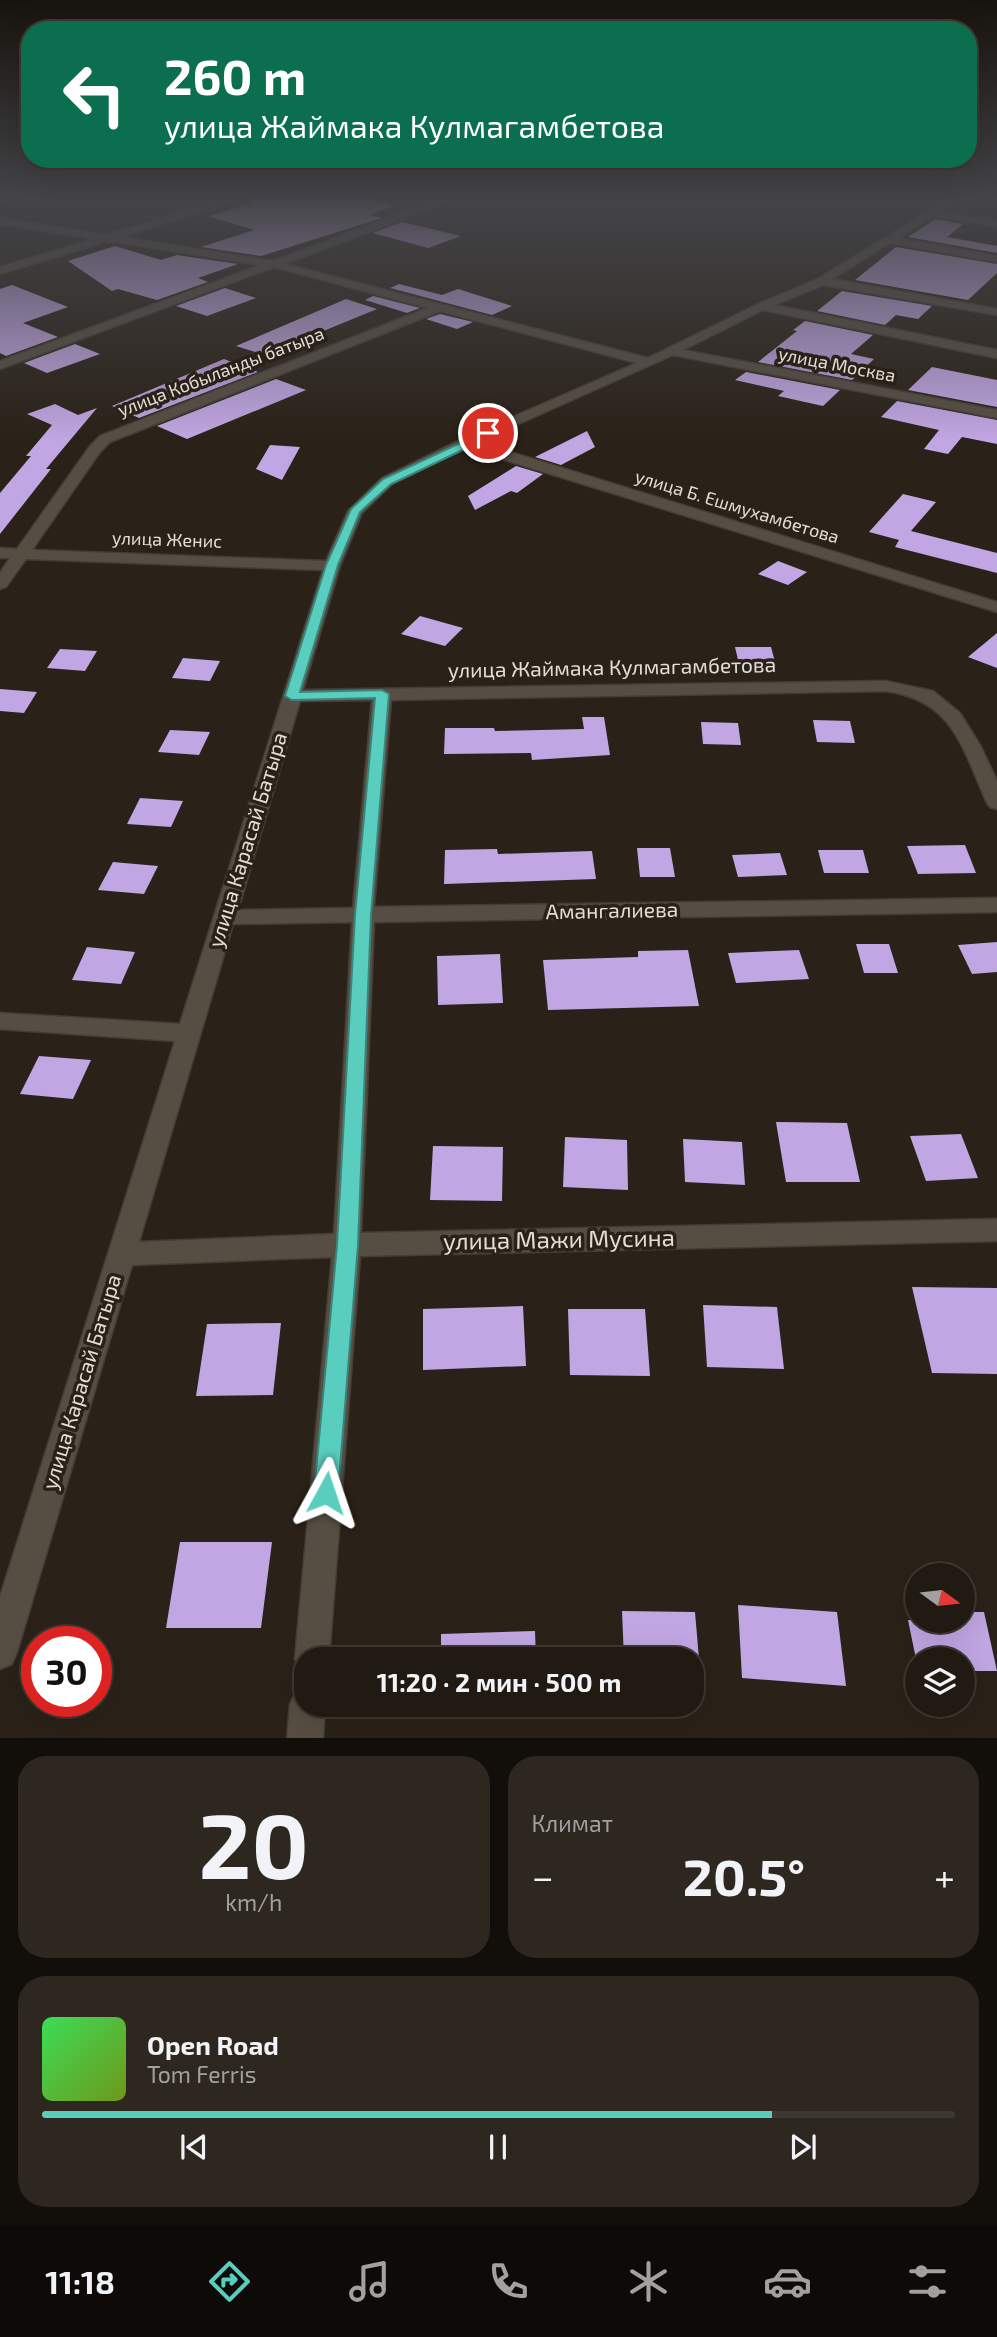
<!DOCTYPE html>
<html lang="ru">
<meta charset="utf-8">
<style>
body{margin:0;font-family:"Exo 2",sans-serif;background:#2d2720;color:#f1f3f6;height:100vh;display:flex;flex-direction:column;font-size:26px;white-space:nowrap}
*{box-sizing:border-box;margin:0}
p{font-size:23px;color:#a2a19f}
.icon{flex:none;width:38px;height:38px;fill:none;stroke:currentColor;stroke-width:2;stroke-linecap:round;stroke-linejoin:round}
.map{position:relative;height:1738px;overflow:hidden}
.details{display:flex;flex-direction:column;gap:18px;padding:18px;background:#120e0a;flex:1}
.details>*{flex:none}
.banner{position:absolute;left:21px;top:21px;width:956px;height:147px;border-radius:28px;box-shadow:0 7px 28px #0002,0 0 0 2px #3d3832;background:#0b6e4f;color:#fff;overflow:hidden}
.needle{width:46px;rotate:105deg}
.fabs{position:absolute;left:905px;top:1563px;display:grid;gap:14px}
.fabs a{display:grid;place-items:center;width:70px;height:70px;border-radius:50%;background:#201a12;box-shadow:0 7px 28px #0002,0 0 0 2px #3d3832;font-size:35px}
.speed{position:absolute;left:21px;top:1626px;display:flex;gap:14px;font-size:35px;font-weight:700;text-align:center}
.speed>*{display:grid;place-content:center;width:91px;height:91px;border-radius:50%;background:#201a12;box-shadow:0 7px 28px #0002,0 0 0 2px #3d3832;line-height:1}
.speed .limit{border:10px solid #d22;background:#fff;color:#111}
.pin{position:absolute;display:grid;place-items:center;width:60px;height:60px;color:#fff;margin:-30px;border:4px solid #fff;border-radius:50%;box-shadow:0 2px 7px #0007}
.me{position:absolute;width:77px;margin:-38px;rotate:5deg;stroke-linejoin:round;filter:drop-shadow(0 0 5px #0008)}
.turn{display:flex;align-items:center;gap:24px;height:147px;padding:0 28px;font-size:32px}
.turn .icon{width:91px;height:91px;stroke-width:2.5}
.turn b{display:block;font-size:49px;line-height:60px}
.big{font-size:52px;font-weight:700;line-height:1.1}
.details .tile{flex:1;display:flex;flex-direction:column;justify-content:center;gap:10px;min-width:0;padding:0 24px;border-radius:28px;background:#2d2720}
.details .dial{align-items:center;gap:0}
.dial b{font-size:91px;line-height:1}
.song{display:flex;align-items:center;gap:21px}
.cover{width:84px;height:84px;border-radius:10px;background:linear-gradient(135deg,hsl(130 70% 55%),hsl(80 70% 35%))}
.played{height:7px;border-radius:4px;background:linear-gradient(90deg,#59cebe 80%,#3d3832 80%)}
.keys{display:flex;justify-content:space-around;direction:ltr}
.heat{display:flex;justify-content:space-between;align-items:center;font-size:38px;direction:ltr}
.details .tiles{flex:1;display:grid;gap:18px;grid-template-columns:1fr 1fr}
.tile:last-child{grid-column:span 2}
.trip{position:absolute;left:294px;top:1647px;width:410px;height:70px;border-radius:28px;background:#201a12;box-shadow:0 7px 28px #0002,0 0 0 2px #3d3832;font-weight:700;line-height:70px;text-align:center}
.tab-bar{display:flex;height:112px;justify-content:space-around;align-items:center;background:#0d0a07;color:#a2a19f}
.tab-bar .icon{width:49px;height:49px}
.tab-bar .selected{color:#59cebe}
.tab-bar b{font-size:32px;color:#f1f3f6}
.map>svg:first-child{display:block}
</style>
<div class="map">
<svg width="997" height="1739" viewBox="0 0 997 1739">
<rect width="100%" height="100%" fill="#2a2218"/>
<path fill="#c0a6e2" d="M 251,196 L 359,196 L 394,206 L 369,215 L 382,218 L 261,256 L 201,247 L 254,230 L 208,216 L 250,204 Z
M 935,219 L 963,224 L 947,237 L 997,246 L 997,253 L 908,237 Z
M 402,222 L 461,236 L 428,248 L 373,233 Z
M 115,246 L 161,260 L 177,255 L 238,264 L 198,278 L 208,282 L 157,300 L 118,289 L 112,291 L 68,261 Z
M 896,247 L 997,264 L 997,273 L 968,300 L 855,280 Z
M 399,284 L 442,295 L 458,289 L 512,306 L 492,315 L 390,288 Z
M 12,285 L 68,307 L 23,323 L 58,337 L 6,356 L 0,353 L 0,289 Z
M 225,288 L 256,298 L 207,316 L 176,306 Z
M 842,291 L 932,306 L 918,319 L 896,315 L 885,325 L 817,311 Z
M 373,296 L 420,308 L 407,313 L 365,300 Z
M 346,299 L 377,309 L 265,355 L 236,346 Z
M 440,314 L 473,322 L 457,329 L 426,319 Z
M 805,321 L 873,335 L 851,354 L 874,359 L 852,380 L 758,362 L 797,331 L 793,330 Z
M 75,344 L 100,354 L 47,373 L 24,363 Z
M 224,359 L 258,372 L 139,418 L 112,406 Z
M 932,367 L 997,380 L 997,407 L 908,390 Z
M 746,372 L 840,390 L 823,406 L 778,396 L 784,391 L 735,380 Z
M 276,379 L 306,390 L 187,439 L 157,426 Z
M 897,401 L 997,420 L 997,444 L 962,437 L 948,454 L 924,449 L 939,430 L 881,417 Z
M 55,404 L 78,415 L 97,408 L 46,469 L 51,469 L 0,534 L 0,493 L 31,456 L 26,456 L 52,425 L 27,414 Z
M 587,431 L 595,447 L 561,465 L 535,457 Z
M 270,445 L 300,447 L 282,480 L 256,469 Z
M 516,466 L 543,474 L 517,493 L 511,491 L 475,510 L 468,496 Z
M 903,494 L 936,502 L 911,531 L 997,553 L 997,573 L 895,547 L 899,540 L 869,532 Z
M 778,561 L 807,572 L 788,585 L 758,574 Z
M 420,616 L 463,628 L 445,646 L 401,634 Z
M 997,633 L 997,668 L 968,657 Z
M 735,647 L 771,647 L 778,673 L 741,673 Z
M 60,649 L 97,651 L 85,671 L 47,668 Z
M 183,658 L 220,661 L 210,681 L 172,678 Z
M 0,689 L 37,692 L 24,713 L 0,711 Z
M 582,717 L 604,717 L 610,755 L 532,760 L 531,753 L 444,754 L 445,728 L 494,728 L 495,731 L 584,729 Z
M 813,720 L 850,721 L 855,743 L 817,742 Z
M 701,722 L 738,723 L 741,745 L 703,744 Z
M 170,730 L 210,732 L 199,755 L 158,752 Z
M 140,798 L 183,801 L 171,827 L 127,824 Z
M 965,845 L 976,873 L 918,874 L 907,846 Z
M 637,848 L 670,848 L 675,877 L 640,877 Z
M 497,849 L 498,854 L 592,851 L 596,879 L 444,884 L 445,850 Z
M 818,850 L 863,850 L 869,873 L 824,873 Z
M 780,853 L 787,875 L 738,877 L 732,855 Z
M 113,862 L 158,866 L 144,894 L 98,890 Z
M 997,942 L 997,972 L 972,974 L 958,945 Z
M 856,944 L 889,944 L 898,973 L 864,973 Z
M 87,947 L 135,952 L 121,984 L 72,980 Z
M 688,950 L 699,1006 L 548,1010 L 543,960 L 638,957 L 638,951 Z
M 799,950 L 809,979 L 736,983 L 728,953 Z
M 500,954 L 503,1003 L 438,1005 L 437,956 Z
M 39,1056 L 91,1060 L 73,1099 L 20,1094 Z
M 776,1122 L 847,1123 L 860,1182 L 786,1182 Z
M 961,1134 L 978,1178 L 926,1181 L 910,1136 Z
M 565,1137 L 627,1140 L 628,1190 L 563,1187 Z
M 683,1139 L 742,1142 L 745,1185 L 685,1182 Z
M 433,1146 L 503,1147 L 502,1201 L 430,1200 Z
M 912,1287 L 997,1288 L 997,1374 L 932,1373 Z
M 703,1305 L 777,1307 L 784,1369 L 707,1367 Z
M 523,1306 L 526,1366 L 423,1370 L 423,1309 Z
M 568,1309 L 645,1309 L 650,1376 L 570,1375 Z
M 281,1323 L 273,1395 L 196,1396 L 207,1324 Z
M 180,1542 L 272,1542 L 261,1628 L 166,1628 Z
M 738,1605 L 837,1612 L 846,1686 L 742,1678 Z
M 622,1611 L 695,1612 L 699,1659 L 624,1659 Z
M 962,1612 L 984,1612 L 997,1671 L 962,1671 L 962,1659 L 916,1659 L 908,1620 L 962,1620 Z
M 535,1631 L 536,1659 L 441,1659 L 441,1634 Z"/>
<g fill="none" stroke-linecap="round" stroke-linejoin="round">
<g stroke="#443d37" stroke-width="3">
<path id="street" d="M 7,196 L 23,196 L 0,205 L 0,199 Z
M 231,196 L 248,196 L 121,237 L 273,261 L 448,196 L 463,196 L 285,264 L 648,358 L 758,304 L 818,279 L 945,201 L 953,203 L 941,212 L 997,221 L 997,227 L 934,216 L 898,238 L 997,256 L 997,262 L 890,243 L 832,279 L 997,309 L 997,315 L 823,285 L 774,305 L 997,350 L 997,358 L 763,310 L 683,350 L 997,410 L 997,418 L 673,355 L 478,442 L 997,602 L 997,612 L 466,448 L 392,484 L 362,513 L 340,566 L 303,690 L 885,681 L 933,691 L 960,713 L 980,745 L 997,781 L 997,809 L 990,807 L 987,803 C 962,748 954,700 885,691 L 391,700 L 374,907 L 997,898 L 997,912 L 374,922 L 361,1233 L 997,1219 L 997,1241 L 360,1256 L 329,1659 L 306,1659 L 306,1674 L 300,1671 L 295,1659 L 332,1257 L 132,1265 L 17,1652 L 12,1664 L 0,1669 L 0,1597 L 175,1041 L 0,1029 L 0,1013 L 180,1024 L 323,570 L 26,559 L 6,587 L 0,589 L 0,573 L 10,558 L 0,558 L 0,548 L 17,549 L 90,446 L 100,436 L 428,308 L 274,267 L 0,369 L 0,361 L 261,265 L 108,241 L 0,274 L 0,267 L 94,239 L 0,224 L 0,218 L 107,235 ZM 440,311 L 637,363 L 460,440 L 382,478 L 348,511 L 326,561 L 32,550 L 100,452 L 110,442 ZM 372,700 L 353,908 L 238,910 L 300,701 ZM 352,922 L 334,1234 L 139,1242 L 233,924 Z
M 306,1687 L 306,1704 L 325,1704 L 323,1739 L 287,1739 L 290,1704 L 296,1692 Z"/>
</g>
<use href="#street" fill="#574e43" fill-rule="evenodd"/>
</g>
<linearGradient id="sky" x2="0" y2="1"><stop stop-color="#17130d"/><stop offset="0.45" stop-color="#444448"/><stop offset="1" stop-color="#444448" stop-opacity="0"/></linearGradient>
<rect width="997" height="440" fill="url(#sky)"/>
<path fill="#59cebe" stroke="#3a867c" stroke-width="2" d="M 488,430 L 492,431 L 492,436 L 391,484 L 360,512 L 338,565 L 300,692 L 382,690 L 389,694 L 371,915 L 358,1245 L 338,1493 L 335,1501 L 326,1505 L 318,1501 L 314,1493 L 337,1245 L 355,915 L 375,698 L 292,700 L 285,696 L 326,565 L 351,509 L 383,479 Z"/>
<g text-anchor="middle" stroke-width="7" stroke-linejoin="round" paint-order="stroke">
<g font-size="18" fill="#e3ddd7" stroke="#2a2218">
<text transform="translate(837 365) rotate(11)" y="6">улица Москва</text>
<text transform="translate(221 372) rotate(-21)" y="6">улица Кобыланды батыра</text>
<text transform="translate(737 507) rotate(17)" y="6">улица Б. Ешмухамбетова</text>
<text transform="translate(167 540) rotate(2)" y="6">улица Женис</text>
</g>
<g font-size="21" fill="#e3ddd7" stroke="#2a2218">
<text transform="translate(612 668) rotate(-1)" y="7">улица Жаймака Кулмагамбетова</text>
<text transform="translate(248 840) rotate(-73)" y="7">улица Карасай Батыра</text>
<text transform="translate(612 911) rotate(-1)" y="7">Амангалиева</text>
<text transform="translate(82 1382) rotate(-73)" y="7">улица Карасай Батыра</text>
</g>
<g font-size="24" fill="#e3ddd7" stroke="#2a2218">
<text transform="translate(559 1240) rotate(-1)" y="8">улица Мажи Мусина</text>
</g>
</g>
</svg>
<div class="fabs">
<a><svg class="needle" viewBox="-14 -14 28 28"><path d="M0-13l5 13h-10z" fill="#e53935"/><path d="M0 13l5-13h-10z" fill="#a2a19f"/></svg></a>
<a><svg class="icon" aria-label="layers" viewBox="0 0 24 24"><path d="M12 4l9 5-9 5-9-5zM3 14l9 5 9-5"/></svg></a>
</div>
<div class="speed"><div class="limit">30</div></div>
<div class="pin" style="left:488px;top:433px;background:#d93025"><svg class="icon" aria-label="arrive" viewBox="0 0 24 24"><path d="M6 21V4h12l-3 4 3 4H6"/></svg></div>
<svg class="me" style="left:326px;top:1493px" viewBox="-20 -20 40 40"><path d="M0-17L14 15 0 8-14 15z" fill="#59cebe" stroke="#fff" stroke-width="4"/></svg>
<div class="trip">11:20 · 2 мин · 500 m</div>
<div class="banner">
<div class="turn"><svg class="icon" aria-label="left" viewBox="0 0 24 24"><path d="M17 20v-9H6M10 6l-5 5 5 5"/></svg><div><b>260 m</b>улица Жаймака Кулмагамбетова</div></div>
</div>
</div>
<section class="details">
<div class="tiles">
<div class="tile dial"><b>20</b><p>km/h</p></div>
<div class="tile"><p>Климат</p>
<div class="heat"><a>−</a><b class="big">20.5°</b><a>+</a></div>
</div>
<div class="tile">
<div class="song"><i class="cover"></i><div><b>Open Road</b><p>Tom Ferris</p></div></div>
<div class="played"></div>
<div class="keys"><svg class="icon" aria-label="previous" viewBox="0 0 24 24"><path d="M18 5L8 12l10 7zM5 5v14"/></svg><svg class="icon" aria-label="pause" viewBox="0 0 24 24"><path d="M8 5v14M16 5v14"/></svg><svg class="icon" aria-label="next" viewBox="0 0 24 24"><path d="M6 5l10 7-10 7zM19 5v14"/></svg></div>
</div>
</div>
</section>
<nav class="tab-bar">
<b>11:18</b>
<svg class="icon selected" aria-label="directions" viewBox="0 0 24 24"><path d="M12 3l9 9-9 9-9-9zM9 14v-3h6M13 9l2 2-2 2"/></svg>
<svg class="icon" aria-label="music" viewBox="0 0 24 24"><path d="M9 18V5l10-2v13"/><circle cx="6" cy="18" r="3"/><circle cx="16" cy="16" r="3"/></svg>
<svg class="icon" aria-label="phone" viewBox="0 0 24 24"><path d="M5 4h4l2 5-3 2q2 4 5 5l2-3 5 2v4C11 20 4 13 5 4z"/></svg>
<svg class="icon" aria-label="climate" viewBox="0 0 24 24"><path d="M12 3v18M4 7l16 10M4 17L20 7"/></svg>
<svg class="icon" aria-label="car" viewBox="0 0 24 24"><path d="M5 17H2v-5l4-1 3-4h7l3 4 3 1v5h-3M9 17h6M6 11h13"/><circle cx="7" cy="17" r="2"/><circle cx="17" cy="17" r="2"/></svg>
<svg class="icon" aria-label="filters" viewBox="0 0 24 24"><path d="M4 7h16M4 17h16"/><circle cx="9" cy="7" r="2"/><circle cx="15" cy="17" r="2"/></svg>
</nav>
